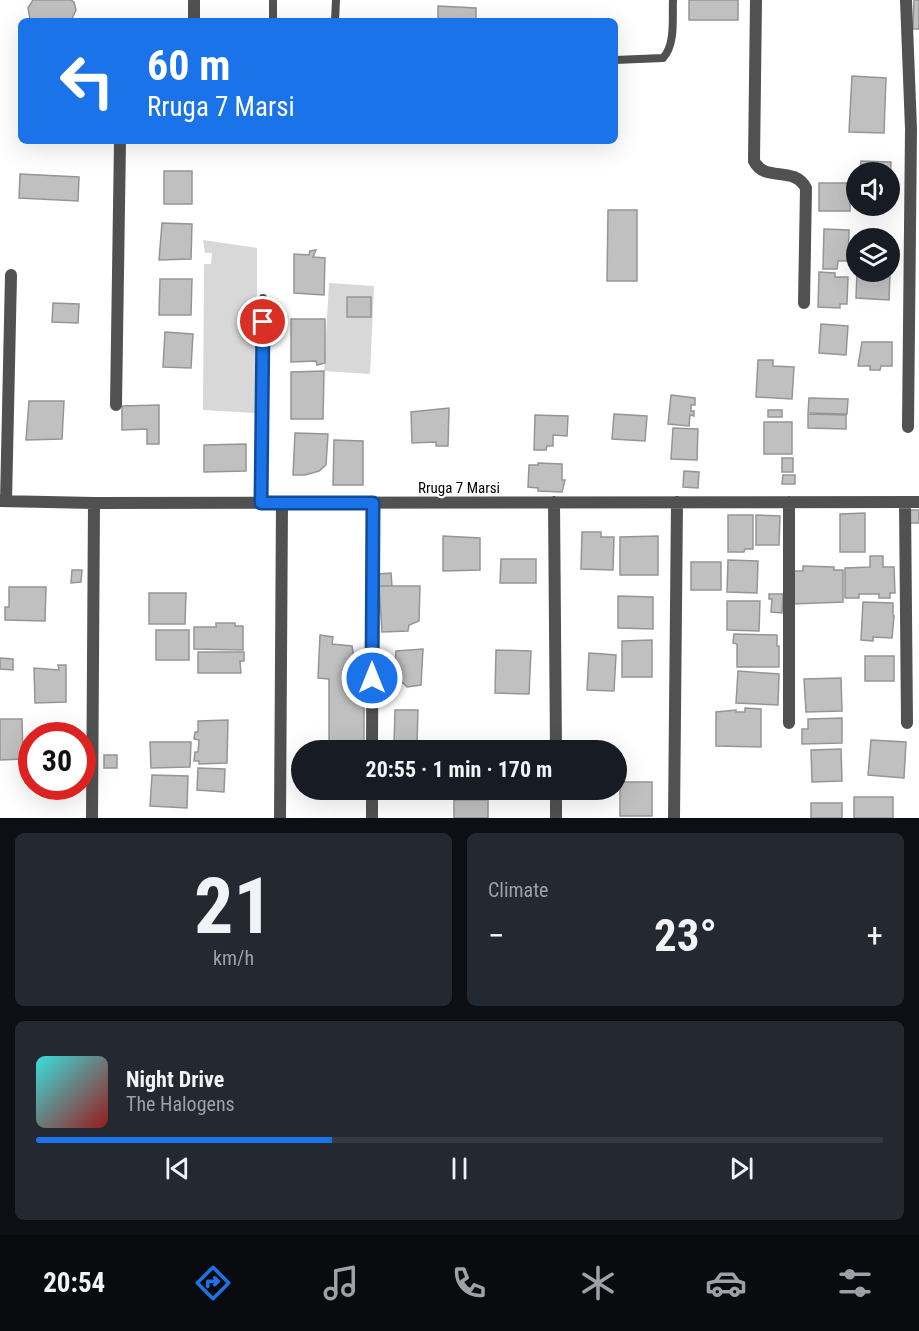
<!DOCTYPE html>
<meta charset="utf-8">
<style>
body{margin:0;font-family:"Roboto Condensed",sans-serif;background:#242831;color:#f1f3f6;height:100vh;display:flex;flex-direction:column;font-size:22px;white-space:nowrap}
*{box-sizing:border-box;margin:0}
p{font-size:20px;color:#9ea1a6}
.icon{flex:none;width:33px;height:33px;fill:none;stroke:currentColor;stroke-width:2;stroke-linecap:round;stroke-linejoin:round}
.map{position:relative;height:818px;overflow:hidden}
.panel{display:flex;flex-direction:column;gap:15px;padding:15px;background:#0d0f14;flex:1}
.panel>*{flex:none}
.guide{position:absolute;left:18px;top:18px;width:600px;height:126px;border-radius:9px;box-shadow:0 6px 24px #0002;background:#1a73e8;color:#fff;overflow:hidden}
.fabs{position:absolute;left:846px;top:162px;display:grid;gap:12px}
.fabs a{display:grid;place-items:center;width:54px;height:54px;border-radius:50%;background:#171b24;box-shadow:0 6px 24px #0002;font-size:30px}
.speed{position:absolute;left:18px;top:722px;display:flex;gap:12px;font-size:30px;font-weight:700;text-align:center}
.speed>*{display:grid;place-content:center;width:78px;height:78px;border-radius:50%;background:#171b24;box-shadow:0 6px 24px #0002;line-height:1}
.speed .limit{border:9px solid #d22;background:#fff;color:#111}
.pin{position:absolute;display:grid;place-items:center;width:51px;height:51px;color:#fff;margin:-26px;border:3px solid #fff;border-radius:50%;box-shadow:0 2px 6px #0007}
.me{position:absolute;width:66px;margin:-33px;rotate:0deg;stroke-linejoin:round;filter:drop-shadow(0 0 4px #0008)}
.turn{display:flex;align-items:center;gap:21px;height:126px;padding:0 30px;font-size:27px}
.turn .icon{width:78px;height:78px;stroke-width:2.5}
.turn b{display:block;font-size:42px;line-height:51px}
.big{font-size:45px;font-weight:700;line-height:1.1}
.panel .card{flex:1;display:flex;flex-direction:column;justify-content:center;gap:9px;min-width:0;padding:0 21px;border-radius:9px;background:#242831}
.panel .dial{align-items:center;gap:0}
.dial b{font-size:78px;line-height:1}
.song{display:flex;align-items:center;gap:18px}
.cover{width:72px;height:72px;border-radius:9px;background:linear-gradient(135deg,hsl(180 70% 55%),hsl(0 70% 35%))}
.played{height:6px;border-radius:3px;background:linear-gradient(90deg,#1a73e8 35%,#363941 35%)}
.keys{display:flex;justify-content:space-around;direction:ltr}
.heat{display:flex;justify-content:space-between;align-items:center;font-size:33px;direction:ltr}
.panel .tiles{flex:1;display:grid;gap:15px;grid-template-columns:1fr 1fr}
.card:last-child{grid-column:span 2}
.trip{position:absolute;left:291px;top:740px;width:336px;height:60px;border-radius:30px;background:#171b24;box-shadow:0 6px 24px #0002;font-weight:700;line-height:60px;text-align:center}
.menu{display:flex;height:96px;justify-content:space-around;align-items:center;background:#090b0e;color:#9ea1a6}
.menu .icon{width:42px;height:42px}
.menu .active{color:#1a73e8}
.menu b{font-size:27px;color:#f1f3f6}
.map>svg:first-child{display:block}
</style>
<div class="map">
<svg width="919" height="818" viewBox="0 0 919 818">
<rect width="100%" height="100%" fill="#fff"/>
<path fill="#d8d8d8" d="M 203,240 L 257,248 L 257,413 L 203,410 L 204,264 L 211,264 L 212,253 L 205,253 Z
M 329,283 L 374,286 L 370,374 L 324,371 Z"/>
<path fill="#c0c0c0" stroke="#959595" stroke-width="1.5" d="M 33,0 L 71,0 L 74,2 L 76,10 L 71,21 L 34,21 L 30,19 L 28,8 Z
M 689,0 L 738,0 L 738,20 L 689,20 Z
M 914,0 L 919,0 L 919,29 L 913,29 Z
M 438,6 L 476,8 L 476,21 L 438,21 Z
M 852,76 L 886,78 L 884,133 L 849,132 Z
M 861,161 L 891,162 L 890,190 L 890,172 L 860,172 Z
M 164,171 L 192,171 L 192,204 L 164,204 Z
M 20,174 L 79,177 L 78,201 L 19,198 Z
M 819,183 L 850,183 L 850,211 L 819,211 Z
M 608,210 L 637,210 L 637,281 L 607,281 Z
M 162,223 L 192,224 L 191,259 L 159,260 Z
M 824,229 L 849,230 L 848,261 L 838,261 L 837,269 L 823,269 Z
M 316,250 L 313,257 L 325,258 L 324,295 L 294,293 L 294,254 L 309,255 L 310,251 Z
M 819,272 L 835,273 L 835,277 L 848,277 L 847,304 L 840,304 L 840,308 L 818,307 Z
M 857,272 L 890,272 L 889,300 L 856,298 Z
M 160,279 L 192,279 L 191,315 L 159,315 Z
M 347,297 L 371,297 L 371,317 L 347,317 Z
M 53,303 L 79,304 L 78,323 L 52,322 Z
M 291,319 L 325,319 L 325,363 L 317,365 L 316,361 L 291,362 Z
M 821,324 L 848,326 L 846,355 L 819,353 Z
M 165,332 L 193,334 L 191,368 L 163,367 Z
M 862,342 L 892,342 L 892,366 L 881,366 L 880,370 L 870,370 L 870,366 L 858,366 Z
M 758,360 L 773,360 L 773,366 L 794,367 L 792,399 L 756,397 Z
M 324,371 L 323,419 L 291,419 L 291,372 Z
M 671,395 L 695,398 L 695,405 L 691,405 L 691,411 L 694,411 L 694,416 L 690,415 L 689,426 L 668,424 Z
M 809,398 L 848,399 L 847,414 L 808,413 Z
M 29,401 L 64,401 L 62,439 L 26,440 Z
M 159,405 L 159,444 L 147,444 L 147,429 L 122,430 L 122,406 Z
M 449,408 L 448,446 L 436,446 L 436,442 L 412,443 L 411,412 Z
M 768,410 L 782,410 L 782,417 L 768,417 Z
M 614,414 L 647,416 L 645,441 L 612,439 Z
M 808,414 L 846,415 L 846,429 L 808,428 Z
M 535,415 L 568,416 L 567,436 L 553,435 L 553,446 L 547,446 L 546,450 L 534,450 Z
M 764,422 L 792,422 L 792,454 L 764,454 Z
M 673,428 L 698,429 L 697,460 L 671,459 Z
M 295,433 L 328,434 L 326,465 L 319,471 L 305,475 L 293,475 Z
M 334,440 L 363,441 L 363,485 L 333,485 Z
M 246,444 L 246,471 L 204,472 L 204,445 Z
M 782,458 L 793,458 L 793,472 L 782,472 Z
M 538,463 L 562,464 L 562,480 L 565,480 L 562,492 L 538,491 L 538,488 L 528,487 L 529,465 L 538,465 Z
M 684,471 L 699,472 L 698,488 L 683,487 Z
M 783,475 L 795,475 L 795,484 L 782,484 Z
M 908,510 L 919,510 L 919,523 L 908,523 Z
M 865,513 L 865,552 L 840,552 L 840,514 Z
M 728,515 L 753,515 L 753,549 L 745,549 L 744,552 L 728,552 Z
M 756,515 L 780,516 L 779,545 L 756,545 Z
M 582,532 L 601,532 L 601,537 L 614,537 L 613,570 L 581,569 Z
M 443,536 L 480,538 L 480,570 L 443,571 Z
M 658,536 L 658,575 L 620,575 L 620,537 Z
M 870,556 L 883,556 L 883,567 L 894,567 L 895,593 L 890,593 L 890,598 L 879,598 L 879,594 L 859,594 L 859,598 L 845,598 L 845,568 L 870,567 Z
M 501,559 L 536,559 L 536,583 L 500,583 Z
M 728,560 L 758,561 L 757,593 L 727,592 Z
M 691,562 L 721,562 L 721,590 L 691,590 Z
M 803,566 L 834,567 L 834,570 L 843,570 L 843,602 L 793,604 L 791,571 L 803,571 Z
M 72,570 L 82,570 L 81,582 L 71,583 Z
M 391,573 L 392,586 L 379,586 L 378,574 Z
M 379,586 L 420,586 L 419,621 L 409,625 L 408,631 L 382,632 Z
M 9,587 L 46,587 L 45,621 L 5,620 L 5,607 L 9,607 Z
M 149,593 L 186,593 L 185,624 L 149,624 Z
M 769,594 L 783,594 L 782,613 L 771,612 L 772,599 L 769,599 Z
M 618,596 L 653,597 L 653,629 L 618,628 Z
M 727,601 L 760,601 L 759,631 L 727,630 Z
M 863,602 L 893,603 L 893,616 L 894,616 L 892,638 L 873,637 L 873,641 L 861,640 Z
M 216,623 L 235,623 L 235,626 L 243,626 L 243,650 L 194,649 L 194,627 L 216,627 Z
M 156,630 L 189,630 L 189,660 L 156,660 Z
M 734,634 L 777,635 L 777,646 L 779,646 L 779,667 L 737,667 L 737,644 L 733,643 Z
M 320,635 L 333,637 L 332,644 L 352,646 L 354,657 L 362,657 L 362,679 L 351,680 L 351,688 L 364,689 L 364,742 L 351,743 L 349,749 L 329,745 L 329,679 L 318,678 Z
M 652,640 L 652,677 L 622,677 L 622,641 Z
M 423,649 L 421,685 L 407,687 L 403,683 L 394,681 L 396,651 Z
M 496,650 L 531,651 L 529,694 L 495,693 Z
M 198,652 L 244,652 L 244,661 L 240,661 L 241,673 L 198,673 Z
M 589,653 L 616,655 L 614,691 L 587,690 Z
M 865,656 L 894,656 L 894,681 L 865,681 Z
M 0,658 L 13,659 L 13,670 L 0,669 Z
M 58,665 L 66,665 L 66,702 L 35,703 L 34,668 L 59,670 Z
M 738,671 L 779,674 L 778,705 L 736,703 Z
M 841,678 L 842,711 L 806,712 L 804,679 Z
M 745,708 L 761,709 L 761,747 L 716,746 L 716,712 L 736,710 L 736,712 L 745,712 Z
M 395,710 L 418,710 L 417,744 L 394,744 Z
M 842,718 L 842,743 L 802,744 L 802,729 L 808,729 L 808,719 Z
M 0,719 L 22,719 L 23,759 L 0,760 Z
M 228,720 L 227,763 L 199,764 L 199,761 L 194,761 L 195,752 L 198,752 L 199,740 L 194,739 L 195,732 L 198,732 L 198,721 Z
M 871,740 L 906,742 L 904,778 L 868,775 Z
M 150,742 L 191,742 L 190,767 L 151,768 Z
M 841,749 L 842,781 L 812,782 L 811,750 Z
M 104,755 L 117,755 L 117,768 L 104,768 Z
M 198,768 L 225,769 L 224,792 L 197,790 Z
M 152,775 L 188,776 L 187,808 L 150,806 Z
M 620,782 L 652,782 L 652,816 L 620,816 Z
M 335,789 L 359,789 L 359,797 L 334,797 Z
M 455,789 L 486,789 L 486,795 L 455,795 Z
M 854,797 L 893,797 L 893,818 L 854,818 Z
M 454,800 L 488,800 L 488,818 L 454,818 Z
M 811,803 L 842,803 L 842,818 L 811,818 Z"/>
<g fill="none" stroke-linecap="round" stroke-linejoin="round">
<path stroke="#515151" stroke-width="8" d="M 273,0 L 273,21
M 335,21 L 336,0
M 615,60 L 663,58 C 676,44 672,17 673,0
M 261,503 L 263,298"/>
<path stroke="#515151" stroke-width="12" d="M 194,0 L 194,21
M 756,0 L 754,161 C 765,183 794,165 806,188 L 804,303
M 906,0 L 911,129 L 908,427
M 116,405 L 120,141
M 0,501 L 94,503 L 919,502
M 6,501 L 11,275
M 554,502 L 556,750
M 789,502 L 789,723
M 905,502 L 907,723
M 372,750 L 373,503
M 556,789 L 556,818
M 92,818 L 94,503
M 280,818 L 282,503
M 372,818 L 372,789
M 674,818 L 677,502"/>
</g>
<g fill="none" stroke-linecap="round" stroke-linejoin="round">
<g stroke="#114b97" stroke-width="15">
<path id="route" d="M 263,322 L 261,503 L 373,503 L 372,678"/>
</g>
<use href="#route" stroke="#1a73e8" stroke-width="10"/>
</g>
<g text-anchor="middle" stroke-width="4.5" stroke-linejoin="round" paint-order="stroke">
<g font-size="15" fill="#000" stroke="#fff">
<text x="459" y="493">Rruga 7 Marsi</text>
</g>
</g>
</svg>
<div class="fabs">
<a><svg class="icon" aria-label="sound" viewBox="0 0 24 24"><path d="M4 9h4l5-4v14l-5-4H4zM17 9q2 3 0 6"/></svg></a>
<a><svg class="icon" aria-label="layers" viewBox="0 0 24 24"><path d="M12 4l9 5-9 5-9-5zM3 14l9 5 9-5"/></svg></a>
</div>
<div class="speed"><div class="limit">30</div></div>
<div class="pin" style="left:263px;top:322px;background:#d93025"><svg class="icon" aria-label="arrive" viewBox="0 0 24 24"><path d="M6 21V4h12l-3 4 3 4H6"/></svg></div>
<svg class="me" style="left:372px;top:678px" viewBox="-20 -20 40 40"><circle r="17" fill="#1a73e8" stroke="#fff" stroke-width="3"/><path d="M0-11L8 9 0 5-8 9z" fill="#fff"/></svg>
<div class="trip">20:55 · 1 min · 170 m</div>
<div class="guide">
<div class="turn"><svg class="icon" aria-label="left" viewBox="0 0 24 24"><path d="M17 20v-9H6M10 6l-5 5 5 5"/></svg><div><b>60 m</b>Rruga 7 Marsi</div></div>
</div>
</div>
<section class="panel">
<div class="tiles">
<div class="card dial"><b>21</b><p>km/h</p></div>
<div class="card"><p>Climate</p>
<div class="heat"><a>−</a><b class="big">23°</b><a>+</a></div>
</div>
<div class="card">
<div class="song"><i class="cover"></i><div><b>Night Drive</b><p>The Halogens</p></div></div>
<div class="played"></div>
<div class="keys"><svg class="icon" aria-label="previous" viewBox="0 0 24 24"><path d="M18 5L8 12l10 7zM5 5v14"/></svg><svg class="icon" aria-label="pause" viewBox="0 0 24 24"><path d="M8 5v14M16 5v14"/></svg><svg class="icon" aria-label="next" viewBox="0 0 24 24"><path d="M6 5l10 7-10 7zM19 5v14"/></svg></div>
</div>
</div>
</section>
<nav class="menu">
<b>20:54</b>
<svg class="icon active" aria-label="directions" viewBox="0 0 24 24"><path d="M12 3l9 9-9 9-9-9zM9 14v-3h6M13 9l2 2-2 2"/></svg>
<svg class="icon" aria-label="music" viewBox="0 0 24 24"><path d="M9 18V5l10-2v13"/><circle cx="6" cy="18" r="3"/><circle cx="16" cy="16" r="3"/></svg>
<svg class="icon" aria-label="phone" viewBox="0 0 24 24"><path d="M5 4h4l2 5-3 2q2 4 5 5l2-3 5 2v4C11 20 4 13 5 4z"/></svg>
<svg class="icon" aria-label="climate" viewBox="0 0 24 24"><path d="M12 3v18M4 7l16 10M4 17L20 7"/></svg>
<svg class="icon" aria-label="car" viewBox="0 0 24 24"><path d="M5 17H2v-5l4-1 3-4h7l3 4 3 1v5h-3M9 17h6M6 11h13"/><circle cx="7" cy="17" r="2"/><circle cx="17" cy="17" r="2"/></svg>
<svg class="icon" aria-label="filters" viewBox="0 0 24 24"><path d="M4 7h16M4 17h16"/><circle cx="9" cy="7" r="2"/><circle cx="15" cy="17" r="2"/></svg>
</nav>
